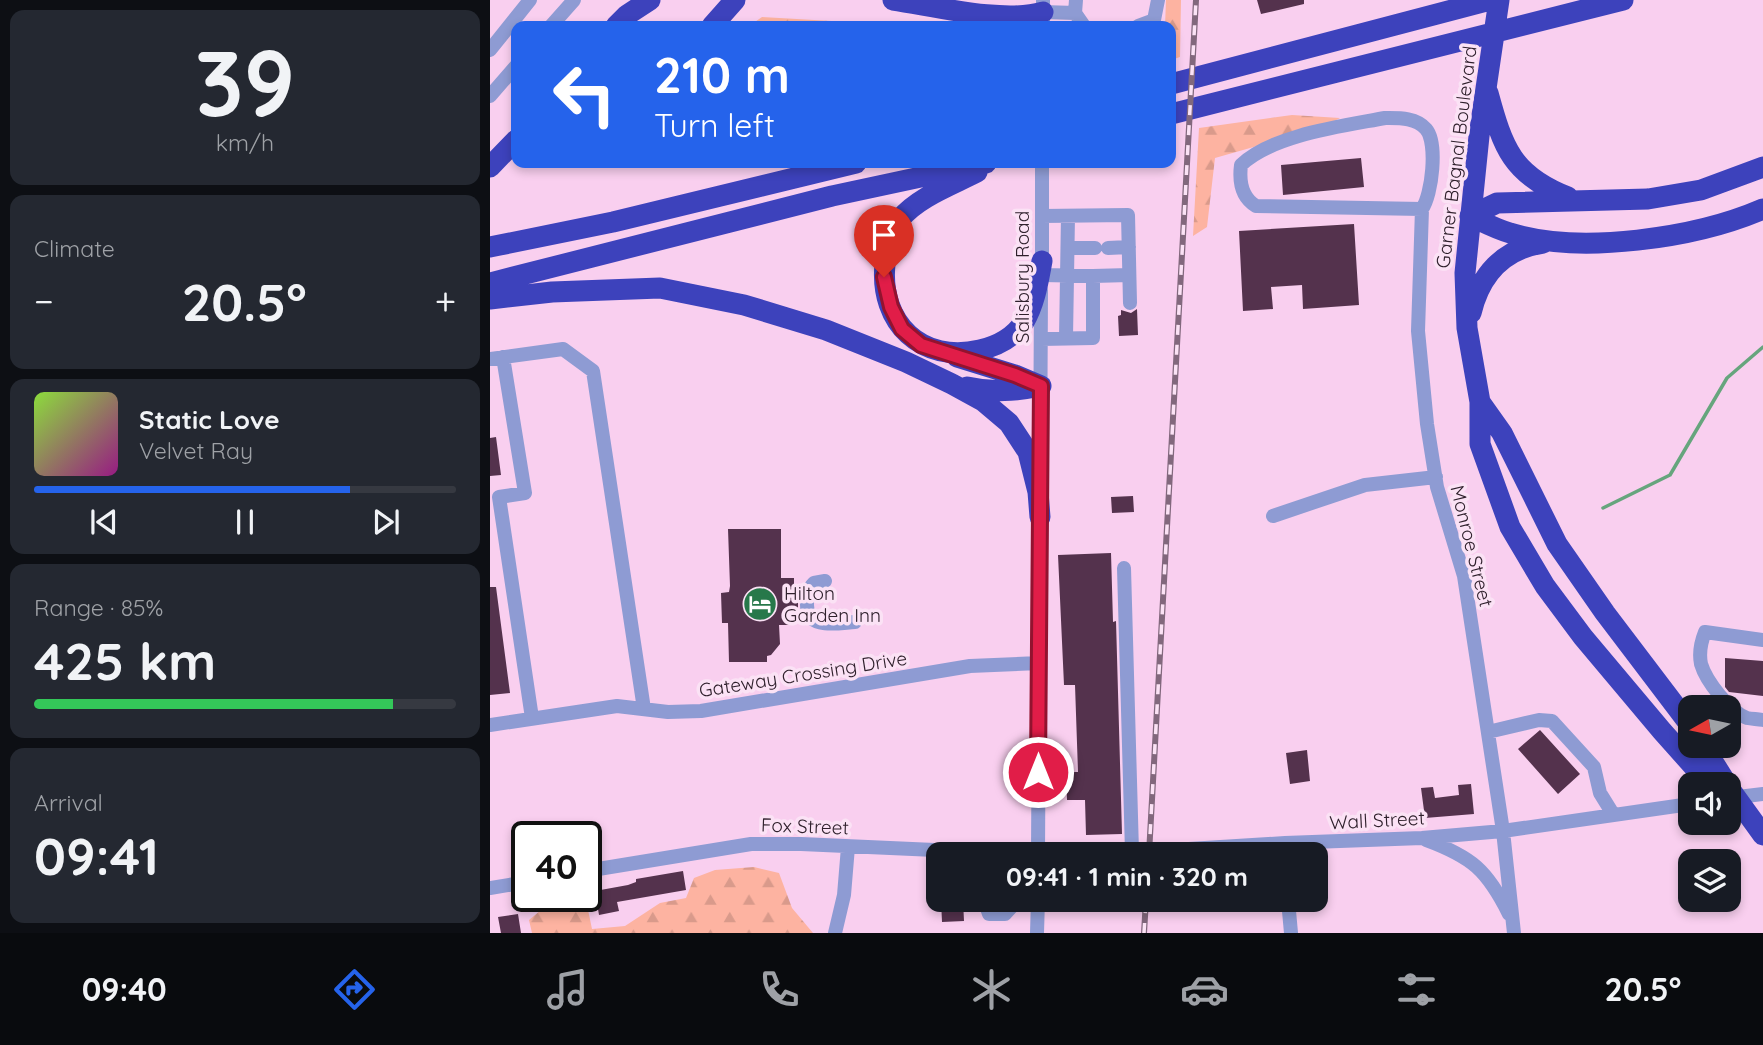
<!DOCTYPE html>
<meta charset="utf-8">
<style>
body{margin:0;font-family:Quicksand,sans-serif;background:#242831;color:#f1f3f6;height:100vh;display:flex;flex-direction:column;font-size:26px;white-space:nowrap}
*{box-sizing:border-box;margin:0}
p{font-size:23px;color:#9ea1a6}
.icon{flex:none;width:38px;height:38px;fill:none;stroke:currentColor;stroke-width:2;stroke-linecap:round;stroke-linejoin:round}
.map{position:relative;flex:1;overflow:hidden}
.sheet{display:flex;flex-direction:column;gap:10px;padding:10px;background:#0d0f14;width:490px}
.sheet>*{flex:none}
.hud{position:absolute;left:21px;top:21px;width:665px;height:147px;border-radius:14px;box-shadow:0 4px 10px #0003;background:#2563eb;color:#fff;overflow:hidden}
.needle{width:46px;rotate:261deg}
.buttons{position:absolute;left:1188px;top:695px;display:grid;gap:14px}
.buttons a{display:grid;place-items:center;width:63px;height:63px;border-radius:14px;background:#171b24;box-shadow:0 4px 10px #0003;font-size:35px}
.speed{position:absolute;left:21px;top:821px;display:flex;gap:14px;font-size:35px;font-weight:700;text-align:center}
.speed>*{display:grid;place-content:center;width:91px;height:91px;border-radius:50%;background:#171b24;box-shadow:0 4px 10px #0003;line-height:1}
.speed .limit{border:4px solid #111;border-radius:10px;background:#fff;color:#111}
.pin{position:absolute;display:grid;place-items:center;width:60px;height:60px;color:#fff;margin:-72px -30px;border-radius:50% 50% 50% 0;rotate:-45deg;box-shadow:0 0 7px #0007}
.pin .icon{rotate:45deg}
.me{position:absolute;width:77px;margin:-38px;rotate:0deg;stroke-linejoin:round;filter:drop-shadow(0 0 5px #0008)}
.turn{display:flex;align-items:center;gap:24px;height:147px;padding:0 28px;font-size:32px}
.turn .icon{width:91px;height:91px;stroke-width:2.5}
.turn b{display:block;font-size:49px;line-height:60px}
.big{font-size:52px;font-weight:700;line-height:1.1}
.sheet .tile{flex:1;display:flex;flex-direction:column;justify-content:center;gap:10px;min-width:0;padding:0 24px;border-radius:14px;background:#242831}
.sheet .dial{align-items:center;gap:0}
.dial b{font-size:91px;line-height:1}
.song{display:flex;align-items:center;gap:21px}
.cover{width:84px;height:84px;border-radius:10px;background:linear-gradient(135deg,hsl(90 70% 55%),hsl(310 70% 35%))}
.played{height:7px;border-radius:4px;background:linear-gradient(90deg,#2563eb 75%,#363941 75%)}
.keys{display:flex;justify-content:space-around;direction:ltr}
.heat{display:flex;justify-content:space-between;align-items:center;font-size:38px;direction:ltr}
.charge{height:10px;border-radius:5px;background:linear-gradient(90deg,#34c759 85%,#363941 0)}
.trip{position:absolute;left:436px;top:842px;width:402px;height:70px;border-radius:14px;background:#171b24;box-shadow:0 4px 10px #0003;font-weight:700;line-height:70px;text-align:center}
.tab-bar{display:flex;height:112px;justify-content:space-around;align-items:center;background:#090b0e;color:#9ea1a6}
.tab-bar .icon{width:49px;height:49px}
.tab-bar .active{color:#2563eb}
.tab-bar b{font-size:32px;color:#f1f3f6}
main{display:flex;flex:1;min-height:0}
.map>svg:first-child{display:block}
</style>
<main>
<section class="sheet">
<div class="tile dial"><b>39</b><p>km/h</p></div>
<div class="tile"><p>Climate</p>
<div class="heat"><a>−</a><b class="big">20.5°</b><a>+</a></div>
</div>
<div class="tile">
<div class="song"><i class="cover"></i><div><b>Static Love</b><p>Velvet Ray</p></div></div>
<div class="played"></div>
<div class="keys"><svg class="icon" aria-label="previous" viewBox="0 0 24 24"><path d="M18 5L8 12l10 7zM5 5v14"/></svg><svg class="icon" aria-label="pause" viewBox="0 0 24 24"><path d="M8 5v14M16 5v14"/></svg><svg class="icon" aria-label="next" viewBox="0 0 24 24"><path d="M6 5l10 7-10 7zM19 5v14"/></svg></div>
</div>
<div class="tile"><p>Range · 85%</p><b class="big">425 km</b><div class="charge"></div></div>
<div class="tile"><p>Arrival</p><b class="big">09:41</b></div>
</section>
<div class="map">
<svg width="1273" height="933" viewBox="0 0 1273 933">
<defs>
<pattern id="forest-firs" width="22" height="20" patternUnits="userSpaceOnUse" patternTransform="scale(1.75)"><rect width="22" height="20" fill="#fdb3a1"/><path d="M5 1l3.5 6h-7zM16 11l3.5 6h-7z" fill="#d99a8b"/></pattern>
</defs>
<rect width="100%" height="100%" fill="#f9cfef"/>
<path fill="url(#forest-firs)" d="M 676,0 L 691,0 L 690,57 L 681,60 L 681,26 L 675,26 Z
M 272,17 L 359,22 L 388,26 L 259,26 Z
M 802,115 L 850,118 L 831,128 L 725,158 L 717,227 L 703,236 L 709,128 Z
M 264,867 L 289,873 L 302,908 L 323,933 L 42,933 L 39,920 L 63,900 L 97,905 L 102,929 L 135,926 L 170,903 L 196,898 L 204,878 L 225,870 Z"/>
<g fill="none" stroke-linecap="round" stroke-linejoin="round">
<path stroke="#66a57d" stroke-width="3.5" d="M 1113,508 L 1180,475 L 1237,378 L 1273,347"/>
</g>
<path fill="#54324d" d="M 767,0 L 814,0 L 814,4 L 771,14 Z
M 871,158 L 874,187 L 793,195 L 791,165 Z
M 864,224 L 869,305 L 813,309 L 812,285 L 781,287 L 783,309 L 753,311 L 749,231 Z
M 647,309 L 648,335 L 629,336 L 628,316 L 631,315 L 631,310 L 641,313 Z
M 6,437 L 11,475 L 0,476 L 0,438 Z
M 643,496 L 644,512 L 622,513 L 621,497 Z
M 238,529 L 291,529 L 291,578 L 304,578 L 304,588 L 308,588 L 308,615 L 303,615 L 303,625 L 289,625 L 290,644 L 281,655 L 277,656 L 277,662 L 239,662 L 238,623 L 232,623 L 231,593 L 239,592 L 240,586 Z
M 621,553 L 623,622 L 626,621 L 632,834 L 596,835 L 595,800 L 577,800 L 576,772 L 588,772 L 585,685 L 574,685 L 568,555 Z
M 0,587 L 6,587 L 20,693 L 0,695 Z
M 1235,658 L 1273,661 L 1273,696 L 1239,692 L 1235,687 Z
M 1050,730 L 1090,774 L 1068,794 L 1028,749 Z
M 817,750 L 820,781 L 800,784 L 796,753 Z
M 981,784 L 984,814 L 935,818 L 931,788 L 943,787 L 945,798 L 969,795 L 968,785 Z
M 193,871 L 196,890 L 127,902 L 129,911 L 109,915 L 105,891 L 138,885 L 146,882 L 146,879 Z
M 451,900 L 473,900 L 474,921 L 452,922 Z
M 28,914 L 31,933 L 11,933 L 8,917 Z"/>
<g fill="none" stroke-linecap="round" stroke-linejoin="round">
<path stroke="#8e9bd3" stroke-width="14" d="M 586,0 L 585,13 L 594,26
M 553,12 L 585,13
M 61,26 L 84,0
M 553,26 L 553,0
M 648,26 L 664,20 L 668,0
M 0,50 L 40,0
M 0,96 L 26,66
M 895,118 C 908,118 926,117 936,129 C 948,143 942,195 932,209 L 766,206 C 751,197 749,181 751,165 C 782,135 853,126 895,118 Z
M 932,209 L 928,331 L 937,424 L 947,487 L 974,576 L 1013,831 L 1024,933
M 552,216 L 638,215 L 640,303
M 578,248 L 605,248
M 618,248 L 639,247
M 552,270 L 552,163
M 603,276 L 639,275
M 576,338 L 578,216
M 551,339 L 603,338 L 603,276 L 552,275
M 13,357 L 35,493 L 9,497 L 42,718
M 0,359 L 73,349 L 103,371 L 154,709
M 550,476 L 551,290
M 783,516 L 875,485 L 946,477
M 634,568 L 642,852
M 335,581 L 324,583 C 317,590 317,596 317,605 C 317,630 347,623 365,622
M 1273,640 L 1215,632 C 1211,642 1209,654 1211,664 C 1216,681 1240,712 1257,718 C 1262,719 1268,719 1273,720
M 0,725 L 127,706 L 178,712 L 211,711 L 480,666 L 549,663
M 998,732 L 1049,720 L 1062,721 L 1104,767 L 1110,793 L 1123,814
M 1240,798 L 1273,794
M 936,840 C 982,857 997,870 1019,914
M 548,854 L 550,511
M 573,854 L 651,852 L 795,843 L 932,838 L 1013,831 L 1200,804
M 96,871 L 261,844 L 311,844 L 534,854
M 0,888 L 37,882
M 494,900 L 499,914 L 515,914 C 523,905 527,900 540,900
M 798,900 L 801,933
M 345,933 L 354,895 L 358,847
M 547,933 L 548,900"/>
<path stroke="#3d42bc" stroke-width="21" d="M 403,0 C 444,6 514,24 553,12
M 1009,0 L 989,136 L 975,273 L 977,328 L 990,402 L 990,444 L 1020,527 L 1055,586 L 1093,637 L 1172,731 L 1213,777 L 1224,784
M 126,26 L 137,15 L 160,0
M 222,26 L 245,0
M 681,84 L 1000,0
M 998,93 C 1013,148 1022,175 1078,197
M 681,114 L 1133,0
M 0,167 L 26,140
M 487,172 C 462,185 428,197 410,219 C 400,231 396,249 395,264 C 389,323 432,364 490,350 C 507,346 524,337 534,322 C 545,303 548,282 552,261
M 980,216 C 993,222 1006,229 1020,233 C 1090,255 1206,238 1273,209
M 980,216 L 1007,203 L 1158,199 L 1211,190 L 1273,167
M 0,247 L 123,222 L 366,163
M 0,283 L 342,196 L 496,163
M 0,299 L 62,292 L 170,288 L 254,305 L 336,330 L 416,362 L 462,384 L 493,401 L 519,423 L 538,452 L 548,492 L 550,517
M 981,313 C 990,275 1013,249 1053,243
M 467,357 L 525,375 L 551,386
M 477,387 C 503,393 526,391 551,386
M 990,402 L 1012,433 L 1067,544 L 1115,613 L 1200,725
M 1213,746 L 1237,784
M 1239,788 L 1273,835"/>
<g stroke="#82687d" stroke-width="6">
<path id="rail" d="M 659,854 L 706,0
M 654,933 L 656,900"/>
</g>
<use href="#rail" stroke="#fbe2f5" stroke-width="3.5" stroke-dasharray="10" stroke-linecap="butt"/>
</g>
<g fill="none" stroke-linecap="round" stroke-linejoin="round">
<g stroke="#92132f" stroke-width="18">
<path id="route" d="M 394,277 L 401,307 L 412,329 L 431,345 L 525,375 L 551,386 L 548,772"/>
</g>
<use href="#route" stroke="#e11d48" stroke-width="12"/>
</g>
<defs>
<g id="hotel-disc" transform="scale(1.75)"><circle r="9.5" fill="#27784a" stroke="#fbe2f5"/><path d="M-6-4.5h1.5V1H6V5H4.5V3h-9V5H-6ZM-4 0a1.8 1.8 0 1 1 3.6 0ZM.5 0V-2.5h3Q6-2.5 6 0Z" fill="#fff"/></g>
</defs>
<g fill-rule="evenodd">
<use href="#hotel-disc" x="270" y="604"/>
</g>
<g text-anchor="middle" stroke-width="7" stroke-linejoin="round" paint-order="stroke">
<g font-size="19" fill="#2f202c" stroke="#fbe2f5">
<text transform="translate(966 157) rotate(-83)" y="7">Garner Bagnal Boulevard</text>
<text transform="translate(532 277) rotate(-90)" y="7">Salisbury Road</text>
<text transform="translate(982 546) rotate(76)" y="7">Monroe Street</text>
<text transform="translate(313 674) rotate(-9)" y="7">Gateway Crossing Drive</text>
<text transform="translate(887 820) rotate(-3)" y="7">Wall Street</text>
<text transform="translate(315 826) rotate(2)" y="7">Fox Street</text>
</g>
<g font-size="19" fill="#2f202c" stroke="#fbe2f5" text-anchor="start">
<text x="294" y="600">Hilton<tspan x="294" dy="22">Garden Inn</tspan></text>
</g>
</g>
</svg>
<div class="buttons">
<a><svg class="needle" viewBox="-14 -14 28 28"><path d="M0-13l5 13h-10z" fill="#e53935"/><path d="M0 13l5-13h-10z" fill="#9ea1a6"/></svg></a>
<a><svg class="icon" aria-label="sound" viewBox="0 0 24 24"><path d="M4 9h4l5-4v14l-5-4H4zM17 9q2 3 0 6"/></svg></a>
<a><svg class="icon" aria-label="layers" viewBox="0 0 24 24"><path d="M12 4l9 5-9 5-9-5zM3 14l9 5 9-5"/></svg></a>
</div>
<div class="speed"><div class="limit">40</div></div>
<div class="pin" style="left:394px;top:277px;background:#d93025"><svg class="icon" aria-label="arrive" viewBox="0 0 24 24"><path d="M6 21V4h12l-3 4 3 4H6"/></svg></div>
<svg class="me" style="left:548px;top:772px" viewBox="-20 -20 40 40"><circle r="17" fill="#e11d48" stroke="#fff" stroke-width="3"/><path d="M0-11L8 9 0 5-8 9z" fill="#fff"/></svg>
<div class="trip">09:41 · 1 min · 320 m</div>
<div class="hud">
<div class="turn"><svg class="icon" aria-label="left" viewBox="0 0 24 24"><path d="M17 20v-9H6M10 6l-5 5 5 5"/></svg><div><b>210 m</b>Turn left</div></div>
</div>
</div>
</main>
<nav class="tab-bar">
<b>09:40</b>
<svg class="icon active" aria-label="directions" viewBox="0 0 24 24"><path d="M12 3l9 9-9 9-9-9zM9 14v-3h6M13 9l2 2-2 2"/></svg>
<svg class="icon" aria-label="music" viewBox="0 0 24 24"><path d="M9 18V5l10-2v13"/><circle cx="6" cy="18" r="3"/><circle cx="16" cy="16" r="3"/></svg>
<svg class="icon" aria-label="phone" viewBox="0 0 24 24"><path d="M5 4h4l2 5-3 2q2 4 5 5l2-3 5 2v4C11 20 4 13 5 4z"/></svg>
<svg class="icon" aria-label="climate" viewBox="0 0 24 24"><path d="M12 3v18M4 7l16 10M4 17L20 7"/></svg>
<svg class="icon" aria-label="car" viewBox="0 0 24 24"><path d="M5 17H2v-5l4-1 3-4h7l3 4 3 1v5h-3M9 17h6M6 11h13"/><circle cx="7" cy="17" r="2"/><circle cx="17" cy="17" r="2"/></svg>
<svg class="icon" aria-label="filters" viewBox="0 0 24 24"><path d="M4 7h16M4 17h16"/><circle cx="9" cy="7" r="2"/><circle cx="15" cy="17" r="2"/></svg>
<b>20.5°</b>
</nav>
